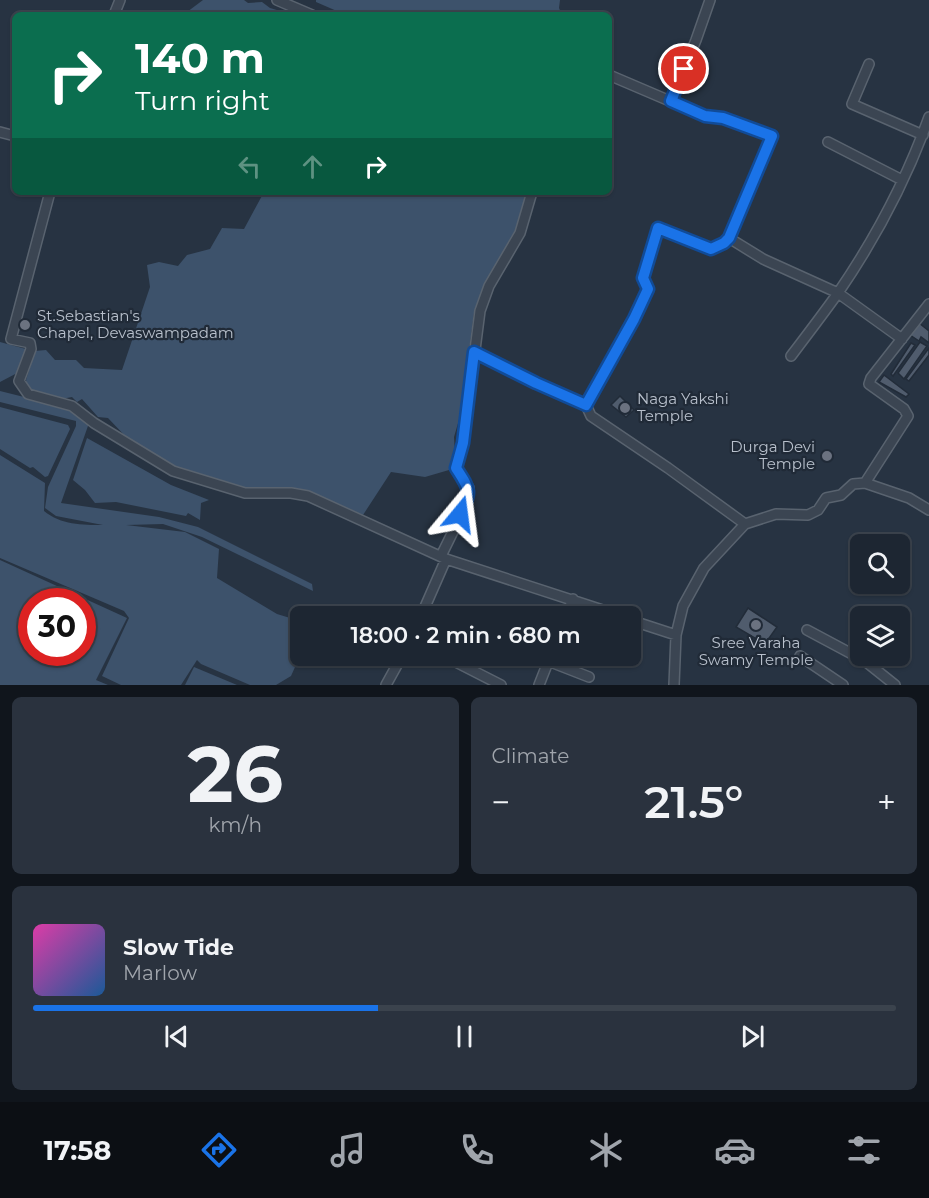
<!DOCTYPE html>
<meta charset="utf-8">
<style>
body{margin:0;font-family:Montserrat,sans-serif;background:#2a323e;color:#f1f3f6;height:100vh;display:flex;flex-direction:column;font-size:22px;white-space:nowrap}
*{box-sizing:border-box;margin:0}
p{font-size:20px;color:#a0a5ac}
.icon{flex:none;width:33px;height:33px;fill:none;stroke:currentColor;stroke-width:2;stroke-linecap:round;stroke-linejoin:round}
.map{position:relative;height:685px;overflow:hidden}
.side{display:flex;flex-direction:column;gap:12px;padding:12px;background:#10151c;flex:1}
.side>*{flex:none}
.banner{position:absolute;left:12px;top:12px;width:600px;height:183px;border-radius:9px;box-shadow:0 2px 4px #0004,0 0 0 2px #3b434d;background:#0b6e4f;color:#fff;overflow:hidden}
.buttons{position:absolute;left:850px;top:534px;display:grid;gap:12px}
.buttons a{display:grid;place-items:center;width:60px;height:60px;border-radius:9px;background:#1d2632;box-shadow:0 2px 4px #0004,0 0 0 2px #3b434d;font-size:30px}
.speed{position:absolute;left:18px;top:588px;display:flex;gap:12px;font-size:30px;font-weight:700;text-align:center}
.speed>*{display:grid;place-content:center;width:78px;height:78px;border-radius:50%;background:#1d2632;box-shadow:0 2px 4px #0004,0 0 0 2px #3b434d;line-height:1}
.speed .limit{border:9px solid #d22;background:#fff;color:#111}
.pin{position:absolute;display:grid;place-items:center;width:51px;height:51px;color:#fff;margin:-26px;border:3px solid #fff;border-radius:50%;box-shadow:0 2px 6px #0007}
.me{position:absolute;width:66px;margin:-33px;rotate:16deg;stroke-linejoin:round;filter:drop-shadow(0 0 4px #0008)}
.turn{display:flex;align-items:center;gap:21px;height:126px;padding:0 24px;font-size:27px}
.turn .icon{width:78px;height:78px;stroke-width:2.5}
.turn b{display:block;font-size:42px;line-height:51px}
.lanes{display:flex;align-items:center;height:57px;padding:0 24px;background:#0003;justify-content:center;gap:30px;direction:ltr}
.lanes .off{opacity:.35}
.big{font-size:45px;font-weight:600;line-height:1.1}
.side .widget{flex:1;display:flex;flex-direction:column;justify-content:center;gap:9px;min-width:0;padding:0 21px;border-radius:9px;background:#2a323e}
.side .dial{align-items:center;gap:0}
.dial b{font-size:78px;line-height:1}
.song{display:flex;align-items:center;gap:18px}
.cover{width:72px;height:72px;border-radius:9px;background:linear-gradient(135deg,hsl(320 70% 55%),hsl(210 70% 35%))}
.played{height:6px;border-radius:3px;background:linear-gradient(90deg,#1a73e8 40%,#3b434d 40%)}
.keys{display:flex;justify-content:space-around;direction:ltr}
.heat{display:flex;justify-content:space-between;align-items:center;font-size:33px;direction:ltr}
.side .tiles{flex:1;display:grid;gap:12px;grid-template-columns:1fr 1fr}
.widget:last-child{grid-column:span 2}
.trip{position:absolute;left:290px;top:606px;width:351px;height:60px;border-radius:9px;background:#1d2632;box-shadow:0 2px 4px #0004,0 0 0 2px #3b434d;font-weight:600;line-height:60px;text-align:center}
.tab-bar{display:flex;height:96px;justify-content:space-around;align-items:center;background:#0c0f14;color:#a0a5ac}
.tab-bar .icon{width:42px;height:42px}
.tab-bar .selected{color:#1a73e8}
.tab-bar b{font-size:27px;color:#f1f3f6}
.map>svg:first-child{display:block}
</style>
<div class="map">
<svg width="929" height="685" viewBox="0 0 929 685">
<rect width="100%" height="100%" fill="#273342"/>
<path fill="#3d526b" fill-rule="evenodd" d="M 203,0 L 244,0 L 248,3 L 262,2 L 270,8 L 294,15 L 183,15 Z
M 316,0 L 560,0 L 559,8 L 562,15 L 346,15 L 316,2 Z
M 264,192 L 528,192 L 525,210 L 509,245 L 484,288 L 474,313 L 461,413 L 454,437 L 455,455 L 449,470 L 425,477 L 391,472 L 363,515 L 297,488 L 241,489 L 171,469 L 128,439 L 108,418 L 98,417 L 82,399 L 77,402 L 72,397 L 56,400 L 31,391 L 28,387 L 26,380 L 35,351 L 46,350 L 55,360 L 76,360 L 84,368 L 122,370 L 150,287 L 147,265 L 159,262 L 178,266 L 187,255 L 210,249 L 222,228 L 244,229 Z
M 0,342 L 26,349 L 21,371 L 0,382 Z
M 0,391 L 72,409 L 89,423 L 61,503 L 159,517 L 198,527 L 312,584 L 313,591 L 202,537 L 163,524 L 126,525 L 185,532 L 219,549 L 217,578 L 277,614 L 300,621 L 300,656 L 291,676 L 276,685 L 250,685 L 201,664 L 197,660 L 181,685 L 121,685 L 102,676 L 129,618 L 124,611 L 0,558 L 0,455 L 45,483 L 44,511 C 61,525 82,525 103,525 L 56,516 L 45,508 L 48,487 L 76,426 L 76,421 L 0,402 Z
M 0,407 L 68,425 L 70,429 L 48,476 L 45,477 L 33,467 L 30,468 L 0,449 Z
M 87,438 L 171,485 L 209,500 L 201,503 L 200,520 L 188,513 L 186,516 L 116,502 L 95,503 L 85,490 L 73,480 Z
M 0,560 L 127,618 L 96,680 L 108,685 L 0,685 ZM 32,602 L 82,602 L 82,652 L 32,652 Z
M 194,667 L 237,685 L 185,685 Z"/>
<path fill="#505c6d" stroke="#222c39" stroke-width="1.5" d="M 919,323 L 929,331 L 929,343 L 921,337 L 919,341 L 910,335 Z
M 920,342 L 927,346 L 904,379 L 898,373 Z
M 911,343 L 915,345 L 893,376 L 891,374 Z
M 929,348 L 929,355 L 909,381 L 906,379 Z
M 884,375 L 909,394 L 906,397 L 879,382 Z
M 620,396 L 634,410 L 626,417 L 611,405 Z
M 748,608 L 777,627 L 765,644 L 736,627 Z"/>
<g fill="none" stroke-linecap="round" stroke-linejoin="round">
<g stroke="#59636f" stroke-width="12">
<path id="minor" d="M 277,0 L 312,15
M 114,15 L 120,0
M 869,64 L 852,104 L 923,135
M 609,75 L 705,116 L 723,118 L 772,136 L 729,238 L 763,259 L 838,293 L 902,339
M 671,101 L 696,40 L 710,0
M 0,132 L 15,136
M 828,142 L 902,180
M 50,192 L 11,339 L 30,343 L 31,349 L 19,381 L 28,394 L 72,406 L 94,423 L 173,471 L 245,493 L 291,493 L 308,496 L 446,559 L 621,616
M 474,353 L 536,383 L 586,405 L 634,319 L 648,289 L 643,278 L 658,228 L 711,249 L 724,243 L 729,238
M 791,356 C 807,335 823,314 838,293 C 875,239 907,178 929,117
M 586,405 L 591,416 L 668,468 L 745,524
M 865,483 L 908,416 L 904,409 L 869,384 L 871,378 L 929,304
M 441,556 L 468,501 L 469,488 L 456,468 L 463,443 L 480,311 L 489,286 L 520,233 L 532,192
M 421,616 L 446,559
M 566,616 L 573,599
M 630,620 L 676,635
M 807,630 L 865,661 L 895,685
M 444,656 L 501,685
M 800,656 L 843,685
M 548,661 L 589,677
M 386,685 L 402,656
M 539,685 L 550,657
M 674,685 L 676,635 L 683,606 L 704,568 L 745,524 L 776,514 L 808,515 L 818,510 L 826,498 L 841,495 L 853,484 L 865,483 L 909,498 L 929,510"/>
</g>
<use href="#minor" stroke="#3b4552" stroke-width="9"/>
</g>
<g fill="none" stroke-linecap="round" stroke-linejoin="round">
<g stroke="#114b97" stroke-width="15">
<path id="route" d="M 460,514 C 473,492 469,488 456,468 L 463,443 L 474,352 L 536,383 L 586,405 L 634,319 L 648,289 L 643,278 L 658,228 L 711,249 L 724,243 L 729,238 L 772,136 L 723,118 L 705,116 L 671,101 L 684,69"/>
</g>
<use href="#route" stroke="#1a73e8" stroke-width="10"/>
</g>
<g fill="#6b7280" stroke="#202a37" stroke-width="2">
<circle cx="25" cy="325" r="6"/>
<circle cx="625" cy="408" r="6"/>
<circle cx="827" cy="456" r="6"/>
<circle cx="756" cy="625" r="6"/>
</g>
<g text-anchor="middle" stroke-width="4.5" stroke-linejoin="round" paint-order="stroke">
<g font-size="15" fill="#b8c0cc" stroke="#202a37" text-anchor="start">
<text x="37" y="321">St.Sebastian's<tspan x="37" dy="17">Chapel, Devaswampadam</tspan></text>
<text x="637" y="404">Naga Yakshi<tspan x="637" dy="17">Temple</tspan></text>
<text x="815" y="452" text-anchor="end">Durga Devi<tspan x="815" dy="17">Temple</tspan></text>
<text x="756" y="648" text-anchor="middle">Sree Varaha<tspan x="756" dy="17">Swamy Temple</tspan></text>
</g>
</g>
</svg>
<div class="buttons">
<a><svg class="icon" aria-label="search" viewBox="0 0 24 24"><circle cx="10" cy="10" r="6"/><path d="M15 15l6 6"/></svg></a>
<a><svg class="icon" aria-label="layers" viewBox="0 0 24 24"><path d="M12 4l9 5-9 5-9-5zM3 14l9 5 9-5"/></svg></a>
</div>
<div class="speed"><div class="limit">30</div></div>
<div class="pin" style="left:684px;top:69px;background:#d93025"><svg class="icon" aria-label="arrive" viewBox="0 0 24 24"><path d="M6 21V4h12l-3 4 3 4H6"/></svg></div>
<svg class="me" style="left:460px;top:514px" viewBox="-20 -20 40 40"><path d="M0-17L14 15 0 8-14 15z" fill="#1a73e8" stroke="#fff" stroke-width="4"/></svg>
<div class="trip">18:00 · 2 min · 680 m</div>
<div class="banner">
<div class="turn"><svg class="icon" aria-label="right" viewBox="0 0 24 24"><path d="M7 20v-9h11M14 6l5 5-5 5"/></svg><div><b>140 m</b>Turn right</div></div>
<div class="lanes"><svg class="icon off" aria-label="left" viewBox="0 0 24 24"><path d="M17 20v-9H6M10 6l-5 5 5 5"/></svg><svg class="icon off" aria-label="ahead" viewBox="0 0 24 24"><path d="M12 20V5M6 11l6-6 6 6"/></svg><svg class="icon" aria-label="right" viewBox="0 0 24 24"><path d="M7 20v-9h11M14 6l5 5-5 5"/></svg></div>
</div>
</div>
<section class="side">
<div class="tiles">
<div class="widget dial"><b>26</b><p>km/h</p></div>
<div class="widget"><p>Climate</p>
<div class="heat"><a>−</a><b class="big">21.5°</b><a>+</a></div>
</div>
<div class="widget">
<div class="song"><i class="cover"></i><div><b>Slow Tide</b><p>Marlow</p></div></div>
<div class="played"></div>
<div class="keys"><svg class="icon" aria-label="previous" viewBox="0 0 24 24"><path d="M18 5L8 12l10 7zM5 5v14"/></svg><svg class="icon" aria-label="pause" viewBox="0 0 24 24"><path d="M8 5v14M16 5v14"/></svg><svg class="icon" aria-label="next" viewBox="0 0 24 24"><path d="M6 5l10 7-10 7zM19 5v14"/></svg></div>
</div>
</div>
</section>
<nav class="tab-bar">
<b>17:58</b>
<svg class="icon selected" aria-label="directions" viewBox="0 0 24 24"><path d="M12 3l9 9-9 9-9-9zM9 14v-3h6M13 9l2 2-2 2"/></svg>
<svg class="icon" aria-label="music" viewBox="0 0 24 24"><path d="M9 18V5l10-2v13"/><circle cx="6" cy="18" r="3"/><circle cx="16" cy="16" r="3"/></svg>
<svg class="icon" aria-label="phone" viewBox="0 0 24 24"><path d="M5 4h4l2 5-3 2q2 4 5 5l2-3 5 2v4C11 20 4 13 5 4z"/></svg>
<svg class="icon" aria-label="climate" viewBox="0 0 24 24"><path d="M12 3v18M4 7l16 10M4 17L20 7"/></svg>
<svg class="icon" aria-label="car" viewBox="0 0 24 24"><path d="M5 17H2v-5l4-1 3-4h7l3 4 3 1v5h-3M9 17h6M6 11h13"/><circle cx="7" cy="17" r="2"/><circle cx="17" cy="17" r="2"/></svg>
<svg class="icon" aria-label="filters" viewBox="0 0 24 24"><path d="M4 7h16M4 17h16"/><circle cx="9" cy="7" r="2"/><circle cx="15" cy="17" r="2"/></svg>
</nav>
